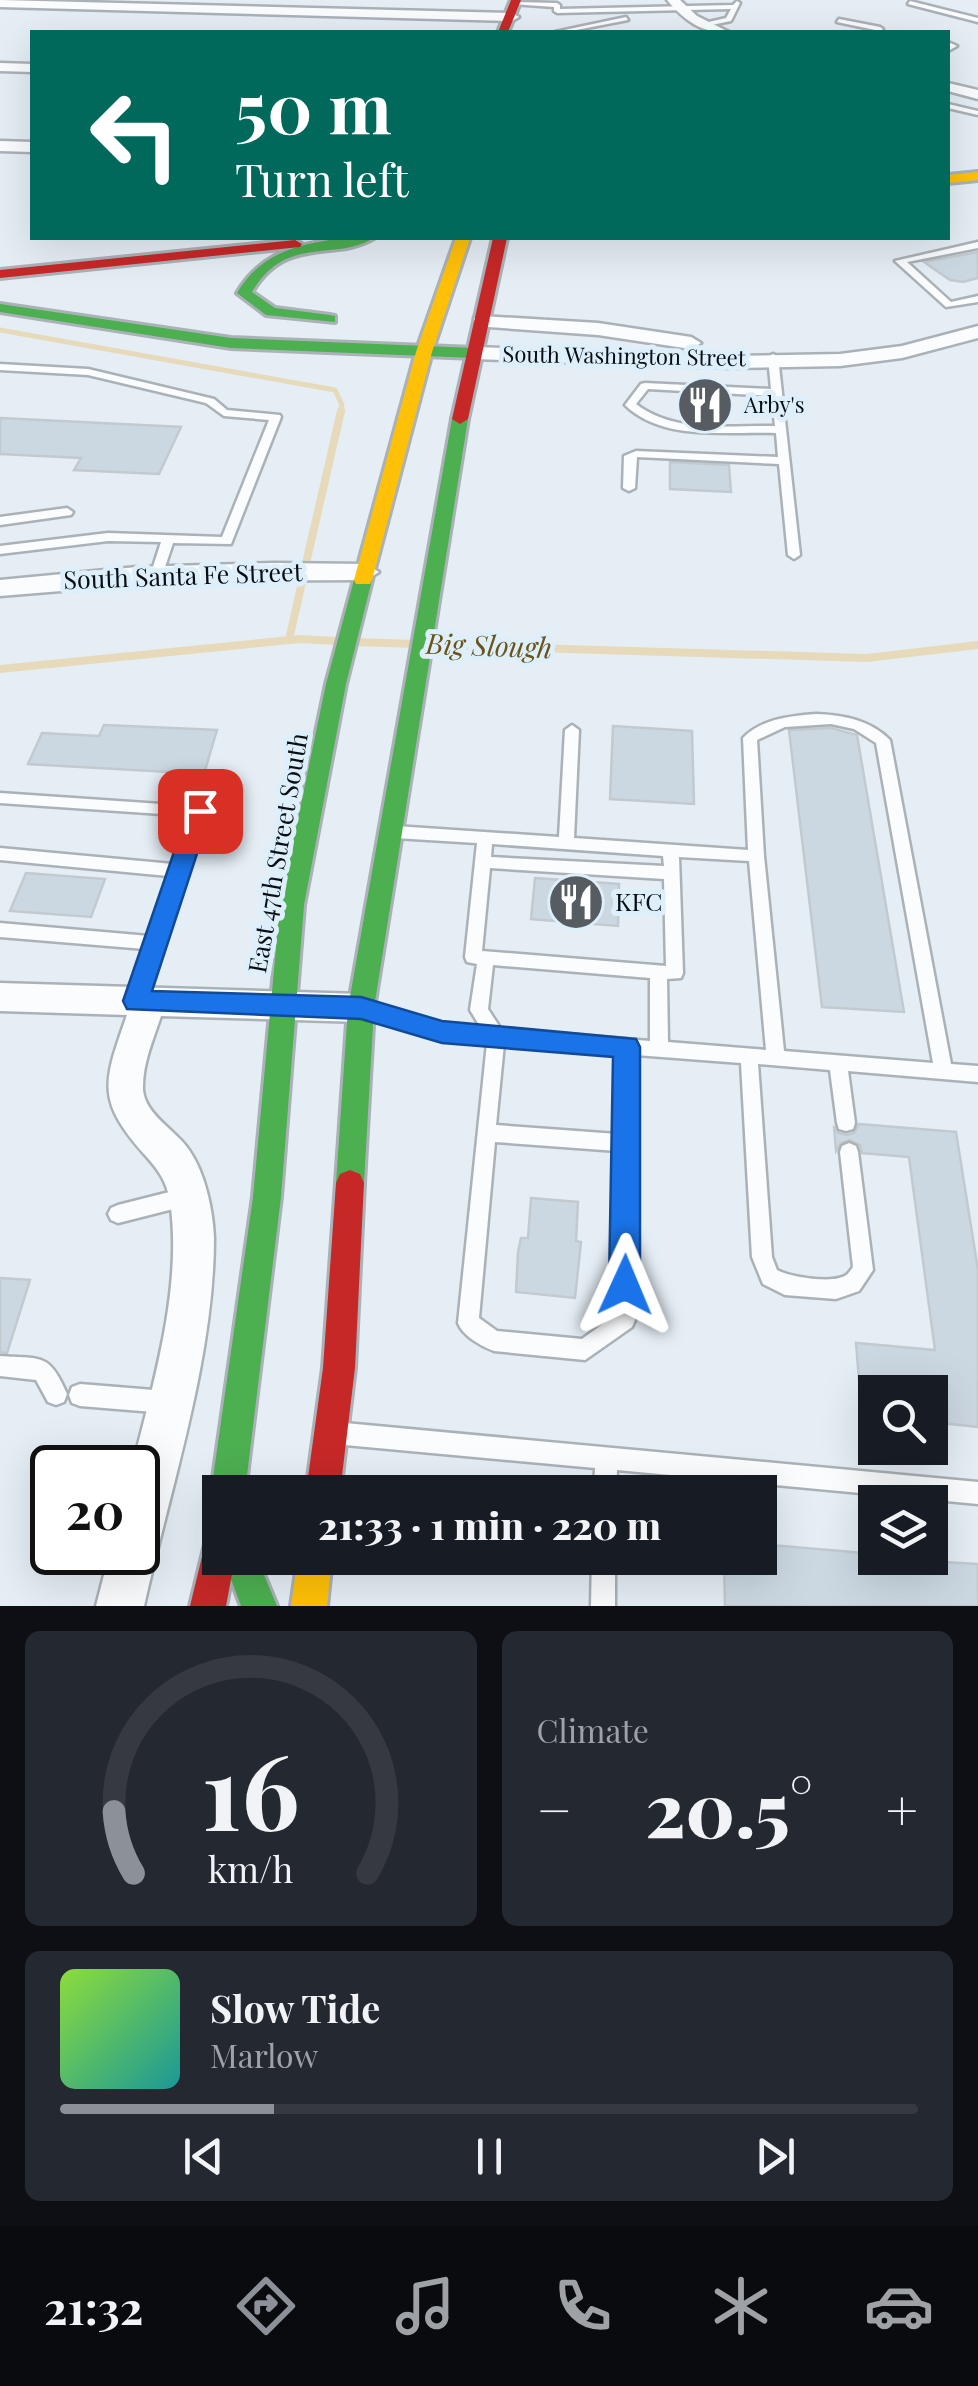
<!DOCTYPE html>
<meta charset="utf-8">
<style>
body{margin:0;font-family:"Playfair Display",serif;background:#242831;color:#f1f3f6;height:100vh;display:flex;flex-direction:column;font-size:38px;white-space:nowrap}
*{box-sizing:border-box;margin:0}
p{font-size:32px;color:#9ea1a6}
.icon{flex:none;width:55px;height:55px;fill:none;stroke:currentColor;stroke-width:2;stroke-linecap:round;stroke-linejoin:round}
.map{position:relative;height:1606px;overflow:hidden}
.panel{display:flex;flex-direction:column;gap:25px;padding:25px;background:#0d0f14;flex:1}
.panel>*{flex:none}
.top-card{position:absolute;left:30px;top:30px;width:920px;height:210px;border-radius:0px;box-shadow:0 10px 40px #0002;background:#00695c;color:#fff;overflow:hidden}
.controls{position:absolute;left:858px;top:1375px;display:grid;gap:20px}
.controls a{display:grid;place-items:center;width:90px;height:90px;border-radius:0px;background:#171b24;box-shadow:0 10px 40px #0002;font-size:50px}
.speed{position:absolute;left:30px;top:1445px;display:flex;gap:20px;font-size:50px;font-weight:700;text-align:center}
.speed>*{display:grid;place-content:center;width:130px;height:130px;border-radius:50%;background:#171b24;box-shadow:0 10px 40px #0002;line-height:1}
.speed .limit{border:5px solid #111;border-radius:15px;background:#fff;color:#111}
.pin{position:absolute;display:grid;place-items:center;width:85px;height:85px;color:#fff;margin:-42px;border-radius:20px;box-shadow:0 5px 15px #0006}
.me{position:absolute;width:110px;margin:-55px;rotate:1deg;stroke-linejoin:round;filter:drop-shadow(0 0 8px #0008)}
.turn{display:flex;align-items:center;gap:35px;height:210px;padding:0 40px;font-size:45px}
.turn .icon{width:130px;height:130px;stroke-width:2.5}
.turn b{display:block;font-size:70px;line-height:85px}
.big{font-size:75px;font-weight:800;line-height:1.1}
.panel .card{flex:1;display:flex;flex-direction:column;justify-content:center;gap:15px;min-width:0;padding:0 35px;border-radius:15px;background:#242831}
.panel .dial{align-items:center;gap:0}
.dial svg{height:260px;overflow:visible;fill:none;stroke:#363941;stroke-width:7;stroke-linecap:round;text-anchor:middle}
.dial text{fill:#f1f3f6;stroke:none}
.song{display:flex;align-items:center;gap:30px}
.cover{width:120px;height:120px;border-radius:15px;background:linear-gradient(135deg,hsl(90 70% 55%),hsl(180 70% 35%))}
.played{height:10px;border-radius:5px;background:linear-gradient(90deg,#8c9099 25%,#363941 25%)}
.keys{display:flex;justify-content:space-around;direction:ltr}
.heat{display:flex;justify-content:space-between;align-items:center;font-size:55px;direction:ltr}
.panel .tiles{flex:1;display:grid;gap:25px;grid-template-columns:1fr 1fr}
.card:last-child{grid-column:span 2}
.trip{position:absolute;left:202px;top:1475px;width:575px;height:100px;border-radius:0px;background:#171b24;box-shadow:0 10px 40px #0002;font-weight:800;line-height:100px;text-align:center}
.dock{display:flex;height:160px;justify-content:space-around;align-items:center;background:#090b0e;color:#9ea1a6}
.dock .icon{width:70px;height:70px}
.dock .selected{color:#8c9099}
.dock b{font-size:45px;color:#f1f3f6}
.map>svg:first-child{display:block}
</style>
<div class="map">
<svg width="978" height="1606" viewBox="0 0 978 1606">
<rect width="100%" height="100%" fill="#e5eef5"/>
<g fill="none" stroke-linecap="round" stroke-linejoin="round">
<path stroke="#e7daba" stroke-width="5" d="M 0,330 L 335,390 L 342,405 L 340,413"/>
<path stroke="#e7daba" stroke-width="8" d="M 307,559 L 341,411
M 289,640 L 302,582
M 356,642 L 416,644
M 436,645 L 867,658 L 978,645
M 0,669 L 300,639 L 336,641"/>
</g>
<path fill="#cbd8e2" stroke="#c2cacf" stroke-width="2.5" d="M 978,252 L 978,278 L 963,282 L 950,280 L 924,262 Z
M 0,418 L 181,427 L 159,474 L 74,470 L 81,458 L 0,454 Z
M 670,462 L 729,465 L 731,492 L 670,489 Z
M 104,725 L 217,730 L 204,774 L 28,764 L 42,733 L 99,736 Z
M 613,726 L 692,731 L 694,804 L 610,799 Z
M 831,728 L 857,735 L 904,1012 L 822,1007 L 789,730 Z
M 26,873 L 105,879 L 91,917 L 10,911 Z
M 535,878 L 619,884 L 618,926 L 531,919 Z
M 859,1124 L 956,1132 L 978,1270 L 978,1427 L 932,1422 L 930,1392 L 860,1392 L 856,1343 L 935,1350 L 909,1157 L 862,1153 L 860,1145 L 850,1140 L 841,1143 L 836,1151 L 834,1126 L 838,1133 L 847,1135 L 854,1133 Z
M 531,1198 L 578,1202 L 576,1241 L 581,1242 L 575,1298 L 516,1292 L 518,1252 L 521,1238 L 528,1238 Z
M 0,1278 L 30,1280 L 7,1353 L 0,1352 Z
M 760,1544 L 875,1554 L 875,1558 L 978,1564 L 978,1606 L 725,1606 L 724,1558 L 760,1558 Z"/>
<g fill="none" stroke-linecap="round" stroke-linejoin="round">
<g stroke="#abb2b7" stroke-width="5">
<path id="lane" d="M 737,1 L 740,3 L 731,21 L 702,27 L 700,24 L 726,18 L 731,9 L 557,13 L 554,11 L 554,7 L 512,4 L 515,2 L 557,3 L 560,5 L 560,9 L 733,5 Z
M 910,1 L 978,18 L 978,22 L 908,4 Z
M 626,17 L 628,20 L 566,32 L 555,32 Z
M 839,19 L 880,27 L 883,29 L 880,31 L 837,22 Z
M 948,42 L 957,46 L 948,51 Z
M 948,104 L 978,111 L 978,115 L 948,108 Z
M 978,242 L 978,248 L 907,262 L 951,302 L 978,296 L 978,302 L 946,307 L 895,261 Z
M 773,354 L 778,357 L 800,555 L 794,559 L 788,555 L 779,464 L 637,457 L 635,488 L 629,491 L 623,488 L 624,456 L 636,451 L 778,457 L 776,433 C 727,431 663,442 625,405 L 641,384 L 645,383 L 771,389 L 768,357 ZM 648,389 L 772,396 L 775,426 C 729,425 675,434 636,404 Z
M 0,364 L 88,369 L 214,399 L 227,410 L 280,415 L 281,417 L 231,544 L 173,543 L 163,573 L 157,577 L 151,573 L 161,542 L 108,541 L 0,554 L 0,546 L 108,533 L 222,537 L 269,420 L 224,416 L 206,403 L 88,375 L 0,370 Z
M 67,508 L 73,512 L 71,515 L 0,525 L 0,517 Z
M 816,714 C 844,715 870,720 890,740 L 951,1064 L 978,1066 L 978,1082 L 848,1071 L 855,1123 L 853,1129 L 846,1131 L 839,1129 L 837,1123 L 830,1070 L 758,1064 L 772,1257 L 777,1270 C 790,1277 825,1282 839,1278 C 847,1276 848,1274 853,1267 L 840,1152 L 842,1146 L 849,1143 L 856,1146 L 858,1152 L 873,1270 L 859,1291 L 836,1299 L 785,1295 L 763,1284 L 752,1257 L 741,1063 L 636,1055 L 635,1320 L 632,1327 L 585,1360 L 494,1351 C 481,1346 463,1336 458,1323 L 487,1043 L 443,1039 L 364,1015 L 361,1010 L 364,1005 L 370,1003 L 443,1025 L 481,1028 L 470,1010 L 477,964 L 467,962 L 465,957 L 477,843 L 395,838 L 390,836 L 387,832 L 390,828 L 395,826 L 559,837 L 565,730 L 572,725 L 579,730 L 574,838 L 748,850 L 743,738 C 761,719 790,716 816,714 ZM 831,724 L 854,729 L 876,743 L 933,1063 L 784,1051 L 764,856 L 757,740 L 785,727 ZM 492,844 L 663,856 L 664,866 L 491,857 ZM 679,857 L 749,861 L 766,1050 L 668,1042 L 667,979 L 681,978 L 683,973 ZM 490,868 L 664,879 L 666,966 L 482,951 ZM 493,965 L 650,978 L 650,1041 L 501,1029 L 488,1009 ZM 504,1044 L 618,1053 L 617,1134 L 496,1125 ZM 495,1142 L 617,1151 L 615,1315 L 582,1339 L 497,1331 L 479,1318 Z
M 0,793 L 205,807 L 208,811 L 142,1006 L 136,1008 L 130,1006 L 127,1001 L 145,949 L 0,937 L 0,923 L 149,936 L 168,876 L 0,860 L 0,848 L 173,864 L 191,816 L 0,803 Z
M 189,1187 L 196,1190 L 199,1196 L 196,1202 L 189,1205 L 118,1223 L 111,1220 L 108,1214 L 111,1208 L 118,1205 Z
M 0,1356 C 41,1359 49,1352 67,1394 L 64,1402 L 56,1405 L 48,1402 L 36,1380 L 0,1376 Z
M 80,1384 L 166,1391 L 174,1394 L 177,1402 L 174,1410 L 166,1413 L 80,1406 L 72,1403 L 69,1395 L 72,1387 Z
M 345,1423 L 978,1482 L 978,1504 L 617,1470 L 616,1492 L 594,1492 L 595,1468 L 345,1445 L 337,1442 L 334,1434 L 337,1426 Z
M 592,1558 L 615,1558 L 615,1606 L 591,1606 Z"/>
</g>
<g stroke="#abb2b7" stroke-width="5">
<path id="street" d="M 0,0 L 512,13 L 519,17 L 512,21 L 0,7 Z
M 667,0 L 680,0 L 697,16 L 729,32 C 702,34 684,20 667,0 Z
M 0,63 L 32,64 L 32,72 L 0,71 Z
M 948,83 L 978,90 L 978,99 L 948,91 Z
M 0,141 L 32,142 L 32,152 L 0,151 Z
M 481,316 L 598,323 L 691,337 L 701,343 L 691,349 L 598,335 L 474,326 L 474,318 Z
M 978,326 L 978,338 L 902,358 L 840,366 L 731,368 L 474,359 L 464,353 L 474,347 L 731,356 L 840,354 L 902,346 Z
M 274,563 L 366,564 L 379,572 L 366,580 L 183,581 L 0,596 L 0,580 L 137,567 Z
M 0,983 L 361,994 L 373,998 L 378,1008 L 373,1018 L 361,1022 L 161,1016 C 153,1040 142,1065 143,1090 C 145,1115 177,1131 189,1150 C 205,1173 213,1210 214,1238 C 214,1359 170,1489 144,1606 L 96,1606 L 110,1552 L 138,1552 L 138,1468 L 132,1468 C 153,1385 183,1286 170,1201 C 167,1182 158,1169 145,1155 C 95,1099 104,1082 127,1015 L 0,1011 Z"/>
</g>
<g stroke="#abb2b7" stroke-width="6">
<path id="fast" d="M 344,238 L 374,238 C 334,262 286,234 252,292 L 275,308 L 330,315 L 335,316 L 335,322 L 266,315 L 237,293 C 261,252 299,244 344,238 Z
M 0,304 L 231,338 L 474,348 L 482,353 L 474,358 L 231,348 L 0,312 Z
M 460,414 L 468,419 L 374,1008 L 364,1183 L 360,1192 L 350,1196 L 340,1192 L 336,1183 L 348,1008 L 452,419 Z
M 363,574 L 372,580 L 346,684 L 304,905 L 281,1197 L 245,1492 L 220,1492 L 220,1505 L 211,1492 L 253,1197 L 280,905 L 326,684 L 354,580 Z
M 223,1558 L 257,1558 L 277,1606 L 241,1606 Z"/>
</g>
<g stroke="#abb2b7" stroke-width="6">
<path id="slow" d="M 978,172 L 978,180 L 948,183 L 948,175 Z
M 456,238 L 470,238 L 432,352 L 372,580 L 370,584 L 356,584 L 354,580 L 416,352 Z
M 298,1558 L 332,1558 L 327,1606 L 291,1606 Z"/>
</g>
<g stroke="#abb2b7" stroke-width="6">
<path id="jam" d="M 511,0 L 521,0 L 508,32 L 498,32 Z
M 493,238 L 507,238 L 468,419 L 460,424 L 452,419 Z
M 295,240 L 302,244 L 300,247 L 0,278 L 0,270 Z
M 350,1170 L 360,1174 L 364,1183 L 355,1368 L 340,1492 L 306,1492 L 323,1368 L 336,1183 L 340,1174 Z
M 220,1527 L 220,1558 L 235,1558 L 226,1606 L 190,1606 L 208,1532 Z"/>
</g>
<use href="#lane" fill="#fbfcfe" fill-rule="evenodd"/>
<use href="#street" fill="#fbfcfe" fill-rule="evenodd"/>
<use href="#fast" fill="#4caf50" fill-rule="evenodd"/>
<use href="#slow" fill="#ffc107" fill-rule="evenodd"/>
<use href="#jam" fill="#c62828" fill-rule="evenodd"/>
</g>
<path fill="#1a73e8" stroke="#114b97" stroke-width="2.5" d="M 200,803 L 211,811 L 152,991 L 361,997 L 442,1021 L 636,1039 L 640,1047 L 640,1285 L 636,1296 L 625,1300 L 614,1296 L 609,1285 L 613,1057 L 442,1043 L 361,1019 L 127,1009 L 123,1001 L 188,811 Z"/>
<defs>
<g id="restaurant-disc" transform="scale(2.875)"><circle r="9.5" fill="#565c61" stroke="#deeffc"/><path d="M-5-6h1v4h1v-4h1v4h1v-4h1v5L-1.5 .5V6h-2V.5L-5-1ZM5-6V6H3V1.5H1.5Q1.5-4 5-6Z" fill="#fff"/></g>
</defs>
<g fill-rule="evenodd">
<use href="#restaurant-disc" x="705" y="405"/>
<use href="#restaurant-disc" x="576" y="902"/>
</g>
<g text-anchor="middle" stroke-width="10" stroke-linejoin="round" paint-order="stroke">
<g font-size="22" fill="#090e12" stroke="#deeffc">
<text transform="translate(624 356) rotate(1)" y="8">South Washington Street</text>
</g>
<g font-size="22" fill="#090e12" stroke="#deeffc" text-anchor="start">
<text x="744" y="413">Arby's</text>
</g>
<g font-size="25" fill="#090e12" stroke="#deeffc">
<text transform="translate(183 576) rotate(-2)" y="9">South Santa Fe Street</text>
<text transform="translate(278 853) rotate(-80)" y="9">East 47th Street South</text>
</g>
<g font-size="25" fill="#090e12" stroke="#deeffc" text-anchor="start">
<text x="615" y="911">KFC</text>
</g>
<g font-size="28" font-style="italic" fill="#6a541b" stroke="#deeffc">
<text transform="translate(489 646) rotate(2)" y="10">Big Slough</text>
</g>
</g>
</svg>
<div class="controls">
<a><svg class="icon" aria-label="search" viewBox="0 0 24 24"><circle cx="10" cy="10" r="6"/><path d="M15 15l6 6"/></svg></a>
<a><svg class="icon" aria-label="layers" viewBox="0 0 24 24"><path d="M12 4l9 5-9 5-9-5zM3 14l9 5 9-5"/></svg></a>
</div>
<div class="speed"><div class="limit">20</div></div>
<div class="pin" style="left:200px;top:811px;background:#d93025"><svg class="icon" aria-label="arrive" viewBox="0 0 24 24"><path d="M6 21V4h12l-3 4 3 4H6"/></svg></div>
<svg class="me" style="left:625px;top:1285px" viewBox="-20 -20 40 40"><path d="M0-17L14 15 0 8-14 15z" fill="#1a73e8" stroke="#fff" stroke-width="4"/></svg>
<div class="trip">21:33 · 1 min · 220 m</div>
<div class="top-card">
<div class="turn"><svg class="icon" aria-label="left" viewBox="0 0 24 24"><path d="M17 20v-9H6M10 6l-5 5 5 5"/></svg><div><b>50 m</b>Turn left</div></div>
</div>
</div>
<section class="panel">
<div class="tiles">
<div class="card dial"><svg viewBox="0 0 100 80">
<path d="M14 69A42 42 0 1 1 86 69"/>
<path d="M14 69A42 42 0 0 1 8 50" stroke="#8c9099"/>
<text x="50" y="56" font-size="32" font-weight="700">16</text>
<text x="50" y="72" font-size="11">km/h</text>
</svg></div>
<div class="card"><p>Climate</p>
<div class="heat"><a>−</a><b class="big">20.5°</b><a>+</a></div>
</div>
<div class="card">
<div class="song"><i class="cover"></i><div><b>Slow Tide</b><p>Marlow</p></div></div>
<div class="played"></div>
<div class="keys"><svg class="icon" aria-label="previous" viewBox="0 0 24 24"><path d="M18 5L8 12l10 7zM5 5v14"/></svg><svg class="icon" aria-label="pause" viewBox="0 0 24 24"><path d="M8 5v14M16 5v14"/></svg><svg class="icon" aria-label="next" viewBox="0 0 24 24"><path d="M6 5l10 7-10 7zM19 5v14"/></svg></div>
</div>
</div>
</section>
<nav class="dock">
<b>21:32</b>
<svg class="icon selected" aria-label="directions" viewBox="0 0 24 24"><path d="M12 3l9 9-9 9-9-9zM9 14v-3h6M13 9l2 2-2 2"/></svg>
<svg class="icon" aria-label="music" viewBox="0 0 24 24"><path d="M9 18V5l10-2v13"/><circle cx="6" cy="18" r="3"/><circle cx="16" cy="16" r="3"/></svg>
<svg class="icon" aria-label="phone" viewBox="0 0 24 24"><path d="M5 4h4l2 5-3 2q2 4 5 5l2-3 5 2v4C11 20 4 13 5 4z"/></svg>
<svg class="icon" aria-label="climate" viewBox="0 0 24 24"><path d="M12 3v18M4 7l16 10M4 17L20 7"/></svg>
<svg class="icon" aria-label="car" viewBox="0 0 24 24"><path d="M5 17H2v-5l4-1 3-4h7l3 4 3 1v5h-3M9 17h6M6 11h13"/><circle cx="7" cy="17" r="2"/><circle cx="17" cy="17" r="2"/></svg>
</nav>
